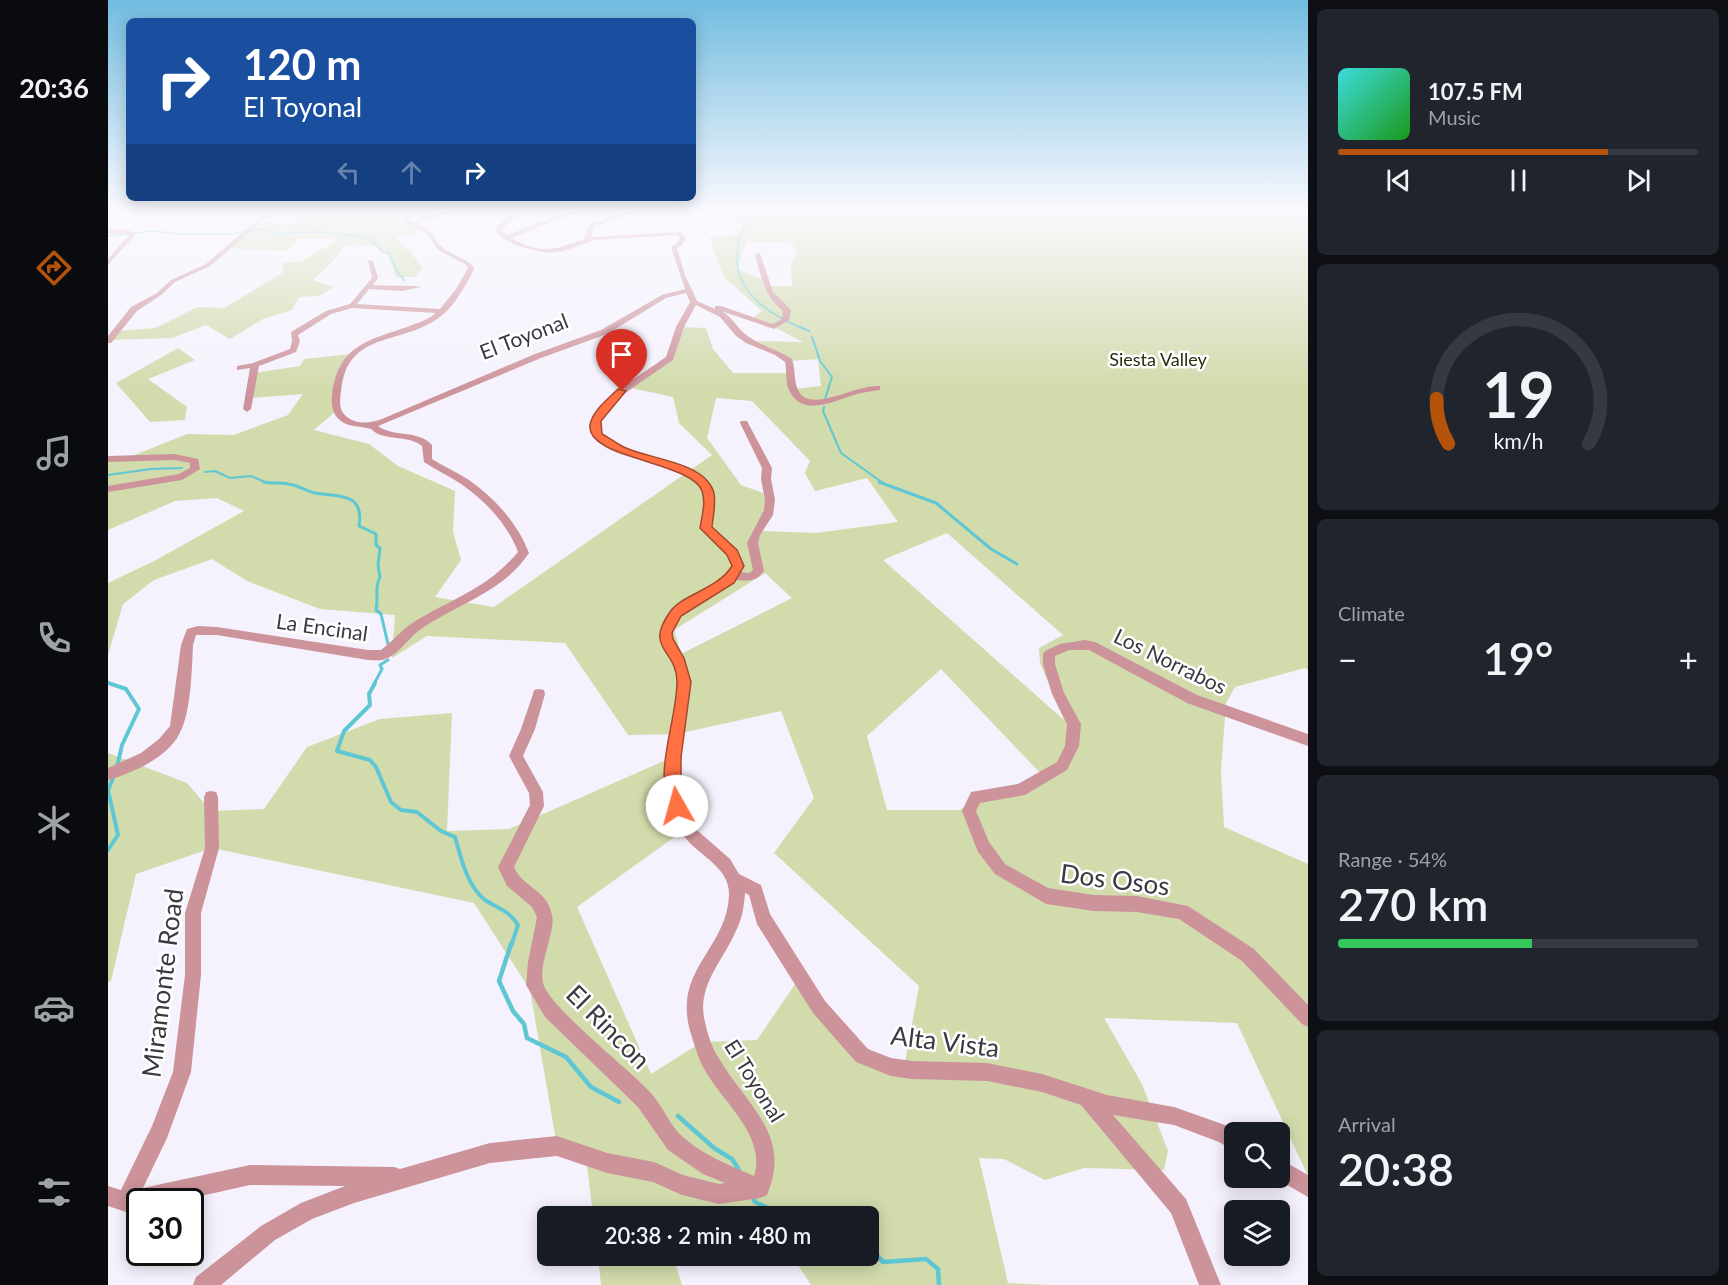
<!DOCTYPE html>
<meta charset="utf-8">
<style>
body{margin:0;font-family:Lato,sans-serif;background:#20242c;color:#f1f3f6;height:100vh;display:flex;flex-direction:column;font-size:22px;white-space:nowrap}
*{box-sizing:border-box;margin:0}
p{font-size:20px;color:#9ea1a6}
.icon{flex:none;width:33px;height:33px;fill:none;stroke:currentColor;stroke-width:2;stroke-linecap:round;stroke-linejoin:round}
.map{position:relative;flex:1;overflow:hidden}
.panel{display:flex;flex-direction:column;gap:9px;padding:9px;background:#0d0f14;width:420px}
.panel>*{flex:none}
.hud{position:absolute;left:18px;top:18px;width:570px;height:183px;border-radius:9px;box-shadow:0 3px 15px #0003;background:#1a4fa0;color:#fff;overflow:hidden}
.tools{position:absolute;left:1116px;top:1122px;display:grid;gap:12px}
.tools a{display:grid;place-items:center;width:66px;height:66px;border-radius:9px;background:#171b24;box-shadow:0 3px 15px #0003;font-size:30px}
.speed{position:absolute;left:18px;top:1188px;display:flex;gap:12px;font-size:30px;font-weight:700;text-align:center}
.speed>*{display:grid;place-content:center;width:78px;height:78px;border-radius:50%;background:#171b24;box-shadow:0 3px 15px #0003;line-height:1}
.speed .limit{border:3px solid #111;border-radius:9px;background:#fff;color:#111}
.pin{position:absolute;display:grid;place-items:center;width:51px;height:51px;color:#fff;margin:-62px -26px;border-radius:50% 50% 50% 0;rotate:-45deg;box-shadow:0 0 6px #0007}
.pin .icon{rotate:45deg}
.me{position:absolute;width:66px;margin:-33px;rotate:353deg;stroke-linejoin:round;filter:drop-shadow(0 0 4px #0008)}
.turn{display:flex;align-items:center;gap:21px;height:126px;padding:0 18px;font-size:27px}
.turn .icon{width:78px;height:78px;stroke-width:2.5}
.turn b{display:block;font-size:42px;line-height:51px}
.lanes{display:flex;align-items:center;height:57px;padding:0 18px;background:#0003;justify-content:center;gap:30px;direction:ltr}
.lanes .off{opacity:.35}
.big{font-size:45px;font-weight:600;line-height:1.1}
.panel .card{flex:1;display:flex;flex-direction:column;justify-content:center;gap:9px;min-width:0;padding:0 21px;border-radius:9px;background:#20242c}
.panel .dial{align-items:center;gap:0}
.dial svg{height:156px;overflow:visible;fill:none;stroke:#363941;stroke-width:7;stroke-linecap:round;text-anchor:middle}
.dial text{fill:#f1f3f6;stroke:none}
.song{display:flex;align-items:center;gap:18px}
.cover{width:72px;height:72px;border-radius:9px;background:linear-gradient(135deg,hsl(180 70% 55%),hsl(120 70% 35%))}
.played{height:6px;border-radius:3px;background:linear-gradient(90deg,#b45309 75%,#363941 75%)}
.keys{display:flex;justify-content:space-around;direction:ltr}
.heat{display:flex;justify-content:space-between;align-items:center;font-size:33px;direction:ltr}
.charge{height:9px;border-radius:4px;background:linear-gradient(90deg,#34c759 54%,#363941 0)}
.trip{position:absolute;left:429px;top:1206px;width:342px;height:60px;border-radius:9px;background:#171b24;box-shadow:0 3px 15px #0003;font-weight:600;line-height:60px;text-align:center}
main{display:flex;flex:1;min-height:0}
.tabs{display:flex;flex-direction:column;width:108px;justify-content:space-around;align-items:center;background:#090b0e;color:#9ea1a6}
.tabs .icon{width:42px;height:42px}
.tabs .on{color:#b45309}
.tabs b{font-size:27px;color:#f1f3f6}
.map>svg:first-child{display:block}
</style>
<main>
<nav class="tabs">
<b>20:36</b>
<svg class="icon on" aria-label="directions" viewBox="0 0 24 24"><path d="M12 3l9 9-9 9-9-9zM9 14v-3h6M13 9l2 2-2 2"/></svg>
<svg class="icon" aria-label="music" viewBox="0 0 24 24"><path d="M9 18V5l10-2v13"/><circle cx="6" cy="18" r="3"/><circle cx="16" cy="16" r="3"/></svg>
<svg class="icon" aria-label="phone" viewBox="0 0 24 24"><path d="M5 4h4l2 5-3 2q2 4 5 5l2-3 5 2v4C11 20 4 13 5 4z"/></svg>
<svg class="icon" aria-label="climate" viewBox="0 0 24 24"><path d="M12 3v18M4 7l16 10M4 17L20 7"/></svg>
<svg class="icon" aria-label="car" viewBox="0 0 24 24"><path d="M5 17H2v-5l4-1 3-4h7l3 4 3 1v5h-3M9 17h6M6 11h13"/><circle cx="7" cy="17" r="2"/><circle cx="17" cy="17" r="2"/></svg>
<svg class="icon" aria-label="filters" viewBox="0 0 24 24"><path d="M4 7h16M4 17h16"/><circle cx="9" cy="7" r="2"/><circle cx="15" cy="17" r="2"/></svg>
</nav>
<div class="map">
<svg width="1200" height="1285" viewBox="0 0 1200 1285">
<rect width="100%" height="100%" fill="#f5f2fd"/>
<path fill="#d1dbac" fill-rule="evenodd" d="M 234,209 L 299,209 L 300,222 L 321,232 L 285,236 L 302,251 L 315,268 L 307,277 L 287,277 C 280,243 268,244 237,245 L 226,260 L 205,280 L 226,287 L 211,296 L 191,297 L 184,310 L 155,319 L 122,339 L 98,325 L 64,338 L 2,340 L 9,331 L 47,328 L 90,307 L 116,308 L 174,273 L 175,263 L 194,261 L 231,239 L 194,238 L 178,251 L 120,248 L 150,221 L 184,224 L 202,210 L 226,213 Z
M 615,209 L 1200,209 L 1200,670 L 1197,668 L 1127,687 L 1118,703 L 1113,771 L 1116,827 L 1200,864 L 1200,1176 L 1129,1023 L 996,1018 L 1034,1084 L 1060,1151 L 1056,1170 L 976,1168 L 937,1180 L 896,1159 L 871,1158 L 900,1283 L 942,1285 L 703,1285 L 684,1256 L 760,1256 L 760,1216 L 659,1216 L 655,1211 L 649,1216 L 485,1216 L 478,1156 L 449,1146 L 422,990 L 366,903 L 104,848 L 28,874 L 3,981 L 0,982 L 0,753 L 79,783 L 103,811 L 156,809 L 199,747 L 272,719 L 344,713 L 339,831 L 401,829 L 565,757 L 579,828 L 469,907 L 543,1074 L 594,1042 L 649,1040 L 692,977 L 754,1056 L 796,1068 L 811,986 L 666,853 L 706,798 L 673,711 L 569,734 L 520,735 L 457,643 L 319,636 L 284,658 L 287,615 L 212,609 L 139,581 L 104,559 L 46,580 L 15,604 L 0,655 L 0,583 L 48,560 L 136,511 L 109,498 L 67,501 L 0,530 L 0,459 L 14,460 L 79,434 L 126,435 L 180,415 L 195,394 L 141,398 L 146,373 L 192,366 L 196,359 L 243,354 L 240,358 L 228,411 L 206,430 L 261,444 L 290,466 L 347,491 L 345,532 L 353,560 L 327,597 L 386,607 L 604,455 L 571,423 L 565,397 L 519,387 L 560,360 L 572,327 L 598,328 L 605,349 L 625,373 L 684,373 L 686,389 L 713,386 L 710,359 L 681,361 L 641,341 L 695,342 L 666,327 L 641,320 L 654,311 L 616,277 L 601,237 L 628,235 L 636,227 ZM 638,242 L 684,243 L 689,255 L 683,263 L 684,286 L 658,286 L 656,280 L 629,269 ZM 608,398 L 644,401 L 702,461 L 697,473 L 707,491 L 759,478 L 790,522 L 708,533 L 651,531 L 662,512 L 655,493 L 633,485 L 599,438 ZM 839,533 L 955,635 L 931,648 L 932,663 L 956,720 L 775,560 ZM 657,573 L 684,598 L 573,654 L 566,630 ZM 833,669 L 935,776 L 868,797 L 852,810 L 779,810 L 759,736 Z
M 70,348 L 87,360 L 40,379 L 79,407 L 77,420 L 42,422 L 8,383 Z
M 490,1256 L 565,1256 L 574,1285 L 493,1285 Z"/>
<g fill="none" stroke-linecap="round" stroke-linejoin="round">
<path stroke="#5fc7d4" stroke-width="1.5" d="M 645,209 C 609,269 637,305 696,329
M 0,236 L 47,231 L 72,234 L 123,234 L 149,229 L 169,233 L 212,232 L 255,237 L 265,241 L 274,252 L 281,253 L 290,273 L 297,281"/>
<path stroke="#5fc7d4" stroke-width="2" d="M 692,327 L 701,331
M 704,337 L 712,361 L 724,377 L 717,399
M 716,407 L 715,411 L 733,453 L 775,483
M 97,472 L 107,471 L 122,478 L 143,476 L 159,483 L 179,483
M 0,475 L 43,469 L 74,468"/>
<path stroke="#5fc7d4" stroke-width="3" d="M 156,482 C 164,484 172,482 180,484 C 190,485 198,491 207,493 C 229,497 257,492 251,526 L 268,534 L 268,545 L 272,548 L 270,565 L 272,577 C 266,587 271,599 268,610 L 273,614 L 280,644
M 771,482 L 828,503 L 883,549 L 909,564
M 0,683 L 4,684
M 266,684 L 274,669 L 272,665 L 280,660"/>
<path stroke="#5fc7d4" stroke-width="4" d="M 0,683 L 18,689 L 31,709 L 14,745 L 9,767
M 267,683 L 261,694 L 262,705 L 236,731 L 229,751 L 262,760 L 268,767 L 283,802 L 293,810 L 309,812 L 333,831 L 347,837 C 353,858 359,886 377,900 C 389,908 402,911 410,925 L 403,946
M 0,850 L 10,835 L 0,790 L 6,776"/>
<path stroke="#5fc7d4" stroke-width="4.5" d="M 403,944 L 391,981 L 405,1011 L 416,1024 L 419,1038 L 458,1057 L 483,1087 L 511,1102
M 570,1116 L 606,1148 L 624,1159 L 631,1170
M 645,1197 L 647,1202 L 668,1212 L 708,1211 L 723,1208 L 741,1216
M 760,1245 L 775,1262 L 818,1259 L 830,1269 L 831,1285"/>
<path fill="#cd939b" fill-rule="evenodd" d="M 162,209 L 169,209 L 102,266 L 67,282 L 53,295 L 29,311 L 3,343 L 0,343 L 0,336 L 23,307 L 49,293 L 63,280 L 98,264 Z
M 296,209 L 302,209 L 304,222 L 339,209 L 349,209 L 309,224 C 328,233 321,234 334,247 C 343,256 358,257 366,268 L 365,272 C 356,288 345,309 329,319 C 292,345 239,331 233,391 C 232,400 230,410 239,417 C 249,425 262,423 274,419 L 427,354 L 493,330 L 554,295 L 577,289 L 563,247 L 570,242 L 572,237 L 569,235 L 486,240 L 456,251 L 439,253 L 410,246 L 396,239 L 387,232 L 390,226 L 407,209 L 414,209 L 393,231 L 399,235 L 467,209 L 476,209 L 403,238 C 435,255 445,250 476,239 L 481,225 L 524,209 L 534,209 L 486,227 L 483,237 L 572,232 L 578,237 L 575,244 L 569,248 L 577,275 L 589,301 L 607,309 L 607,306 L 613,306 L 665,324 L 674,319 L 675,311 C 656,296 653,276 647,254 L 652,253 L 665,292 L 683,310 L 681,320 L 666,329 L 613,311 C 624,316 630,330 641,337 C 654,346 670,350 684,359 C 688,370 685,382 691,392 C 704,413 748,384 772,386 L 772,390 C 764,391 756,392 749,394 C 727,400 695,419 681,390 C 677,382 679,371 677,362 L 667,355 L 638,343 L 628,336 L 612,317 L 588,305 L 576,327 L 565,360 L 517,393 L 496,414 L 491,427 C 494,431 496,436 499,439 C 525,464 598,453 606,495 C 608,505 603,516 603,527 L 629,550 L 635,566 L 632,572 L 641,573 L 645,570 L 639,543 L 656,510 L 657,500 L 653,479 L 654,468 L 632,423 L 633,421 L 639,421 L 640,423 L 664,468 L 663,479 L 667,500 L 665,515 L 652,535 L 650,543 L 656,571 C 648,582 640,581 627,580 L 619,588 L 575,613 L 568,621 L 564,630 L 565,641 L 582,680 L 573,758 L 573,787 L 579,813 L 590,831 L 622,859 L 631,874 L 653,885 L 662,914 L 717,1001 L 760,1049 L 783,1058 L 804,1061 L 879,1063 L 934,1074 L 999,1095 L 1066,1107 L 1117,1125 L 1130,1132 L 1126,1132 L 1126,1151 L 1111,1142 L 1066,1125 L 1005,1115 L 1078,1199 L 1113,1285 L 1091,1285 L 1063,1213 L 973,1105 L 934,1092 L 879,1081 L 804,1079 L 783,1076 L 748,1062 L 705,1013 L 649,924 L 641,895 L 637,893 C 636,907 634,920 627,933 C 614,962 588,987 597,1022 C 600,1035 604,1049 612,1060 C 640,1107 684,1135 659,1195 L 652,1198 L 611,1204 L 574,1195 L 545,1182 L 499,1173 L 449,1156 L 382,1163 L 246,1203 L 204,1219 L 167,1240 L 113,1285 L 85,1285 L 88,1277 L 153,1226 L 193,1203 L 237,1186 L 142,1185 L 66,1202 L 32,1202 L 32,1209 L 18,1212 L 0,1206 L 0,1186 L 13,1190 L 44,1126 L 65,1072 L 77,975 L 77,913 L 97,848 L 96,797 L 98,792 L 103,791 L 108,792 L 110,797 L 111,848 L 93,913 L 93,975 L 83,1072 L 59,1138 L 35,1188 L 142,1165 L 286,1167 L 292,1169 L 382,1143 L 449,1136 L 499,1153 L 546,1162 L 575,1175 L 611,1184 L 617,1183 L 595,1174 L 560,1150 L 530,1107 L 437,1017 L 418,985 L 420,962 L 429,917 L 424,907 L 399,886 L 390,867 L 422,805 L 421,793 L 401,756 L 413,729 L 425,694 L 426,690 L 431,689 L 436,690 L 437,694 L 427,729 L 415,756 L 435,792 L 436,806 L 406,867 C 415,888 439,889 444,915 C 448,932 430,964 435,983 C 440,1006 522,1070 543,1093 C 555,1106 561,1125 575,1137 C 595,1155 621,1165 646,1176 C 659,1137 615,1102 598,1072 C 591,1061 587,1047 583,1034 C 563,970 619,950 621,895 C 622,865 587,855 573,832 C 542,781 569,737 570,686 C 570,660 543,643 557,618 C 572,592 609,592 625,566 L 620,555 L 593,528 C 593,517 600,502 595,491 C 581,458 518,466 492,443 C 488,439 485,432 483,427 L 489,411 L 511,389 L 558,357 L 568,327 L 582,302 L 578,293 L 558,298 L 499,334 L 433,358 L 270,426 C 286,438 309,429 324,445 L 324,459 C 336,467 349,472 361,480 C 387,498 410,524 421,553 C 395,592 351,603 313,629 C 301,637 292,653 278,659 C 273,661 266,660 260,660 L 109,635 L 88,635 L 85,645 C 84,668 83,708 74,728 C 64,756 27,772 0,780 L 0,768 L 33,753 L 51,739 L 62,726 L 73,645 L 79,629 L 90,626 L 109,627 L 260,650 L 273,650 C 285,641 295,628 309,620 C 346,598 381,587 410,552 C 400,525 377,500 353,484 C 341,476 328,470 316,462 L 314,446 C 302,436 285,440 270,434 C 266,432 263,428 259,428 C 251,426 244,427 236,423 C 225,417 223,407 224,395 C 230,346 258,341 299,327 C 309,323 320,320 328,313 L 244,308 L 223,314 L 190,335 L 192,341 L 188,352 L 151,366 L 143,409 L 139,412 L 135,409 L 142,368 L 129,370 L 129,366 L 145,363 L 182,349 L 184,341 L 183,332 L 218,311 L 242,304 L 264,278 L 260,260 L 265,261 L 270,278 L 265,285 C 274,286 309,285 313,287 L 294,291 L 261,289 L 249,304 L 332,309 L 348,289 L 360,268 L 357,264 L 330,250 L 319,233 L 298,223 Z
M 0,229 L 18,229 L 28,234 L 0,265 L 0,259 L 21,235 L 0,233 Z
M 67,454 L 90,459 L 92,469 L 74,480 L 0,492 L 0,486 L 71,474 L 82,468 L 82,463 L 67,460 L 0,462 L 0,456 Z
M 977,640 L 987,642 L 1089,695 L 1200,734 L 1200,746 L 1079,703 L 981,650 L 961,650 L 947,656 L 947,664 L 956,693 L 973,724 L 971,746 L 959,770 L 917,795 L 872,803 L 868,811 L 881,842 L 897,864 L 940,888 L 986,895 L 1029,896 L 1080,906 L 1146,949 L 1200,1005 L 1200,1027 L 1194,1024 L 1134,961 L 1071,919 L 1029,912 L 986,911 L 938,904 L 887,874 L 870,852 L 854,811 L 863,792 L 910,784 L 949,762 L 957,746 L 959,724 L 944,694 L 935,664 L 935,654 L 937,651 L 952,644 Z
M 1172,1159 L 1200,1175 L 1200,1197 L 1167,1178 L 1172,1178 Z"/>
</g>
<linearGradient id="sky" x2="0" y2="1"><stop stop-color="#71bce0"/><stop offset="0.54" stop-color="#faf9fe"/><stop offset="1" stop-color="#faf9fe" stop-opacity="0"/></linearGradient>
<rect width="1200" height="389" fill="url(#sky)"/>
<path fill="#ff7043" stroke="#a6492c" stroke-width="1.5" d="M 510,389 L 518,391 L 493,421 L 494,434 C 502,438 510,445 518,448 C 542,459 594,462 605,490 C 609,500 605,516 604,527 L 629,550 L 636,566 L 626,583 L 573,616 L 564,633 L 565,639 L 576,658 L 583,682 L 573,757 L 573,780 L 577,806 L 575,811 L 569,813 L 563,811 C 545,771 568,725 569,683 C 570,649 535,650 562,612 C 574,594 609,590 624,566 L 619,555 L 592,528 C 594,516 598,502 594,491 C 584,461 469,458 483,421 C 488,408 501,398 510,389 Z"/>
<g text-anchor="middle" stroke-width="5" stroke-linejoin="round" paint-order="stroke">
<g font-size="18" fill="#282d0d" stroke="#fff">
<text x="1050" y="366">Siesta Valley</text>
</g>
<g font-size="21" fill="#3c3943" stroke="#fff">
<text transform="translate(416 337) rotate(-21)" y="7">El Toyonal</text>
<text transform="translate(214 628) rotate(8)" y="7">La Encinal</text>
<text transform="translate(1062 662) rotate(26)" y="7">Los Norrabos</text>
<text transform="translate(646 1081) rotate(58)" y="7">El Toyonal</text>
</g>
<g font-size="26" fill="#3c3943" stroke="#fff">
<text transform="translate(1007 880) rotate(7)" y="9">Dos Osos</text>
<text transform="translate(55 983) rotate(-83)" y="9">Miramonte Road</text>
<text transform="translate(500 1027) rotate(45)" y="9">El Rincon</text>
<text transform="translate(837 1042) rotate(7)" y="9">Alta Vista</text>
</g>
</g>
</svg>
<div class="tools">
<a><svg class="icon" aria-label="search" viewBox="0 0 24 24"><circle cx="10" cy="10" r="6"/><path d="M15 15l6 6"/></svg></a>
<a><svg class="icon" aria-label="layers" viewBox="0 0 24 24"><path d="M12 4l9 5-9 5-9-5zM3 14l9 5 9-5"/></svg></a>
</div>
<div class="speed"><div class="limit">30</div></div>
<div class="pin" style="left:514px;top:391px;background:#d93025"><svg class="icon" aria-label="arrive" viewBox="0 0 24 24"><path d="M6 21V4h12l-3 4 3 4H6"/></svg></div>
<svg class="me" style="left:569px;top:806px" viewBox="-20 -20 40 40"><circle r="19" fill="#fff"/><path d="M0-13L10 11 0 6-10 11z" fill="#ff7043"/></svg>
<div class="trip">20:38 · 2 min · 480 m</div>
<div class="hud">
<div class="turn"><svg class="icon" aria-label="right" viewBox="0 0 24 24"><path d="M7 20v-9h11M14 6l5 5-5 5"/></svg><div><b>120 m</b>El Toyonal</div></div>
<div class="lanes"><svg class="icon off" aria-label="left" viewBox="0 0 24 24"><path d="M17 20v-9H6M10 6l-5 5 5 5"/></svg><svg class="icon off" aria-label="ahead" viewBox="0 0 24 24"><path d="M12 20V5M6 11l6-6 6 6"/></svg><svg class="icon" aria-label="right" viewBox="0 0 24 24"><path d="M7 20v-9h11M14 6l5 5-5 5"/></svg></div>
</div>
</div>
<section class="panel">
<div class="card">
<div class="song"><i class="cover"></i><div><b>107.5 FM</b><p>Music</p></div></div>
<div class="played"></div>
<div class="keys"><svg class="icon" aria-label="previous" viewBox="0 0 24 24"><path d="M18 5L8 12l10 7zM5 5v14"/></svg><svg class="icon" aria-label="pause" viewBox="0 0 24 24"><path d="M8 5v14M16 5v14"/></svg><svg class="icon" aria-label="next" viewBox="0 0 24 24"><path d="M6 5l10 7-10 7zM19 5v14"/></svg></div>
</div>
<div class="card dial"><svg viewBox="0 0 100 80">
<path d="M14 69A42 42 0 1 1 86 69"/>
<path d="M14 69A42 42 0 0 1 8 46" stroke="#b45309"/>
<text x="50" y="56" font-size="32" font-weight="700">19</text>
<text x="50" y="72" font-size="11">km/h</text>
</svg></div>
<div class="card"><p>Climate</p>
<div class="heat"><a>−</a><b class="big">19°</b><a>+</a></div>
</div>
<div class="card"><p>Range · 54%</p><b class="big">270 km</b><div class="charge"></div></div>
<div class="card"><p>Arrival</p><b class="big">20:38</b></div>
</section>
</main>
